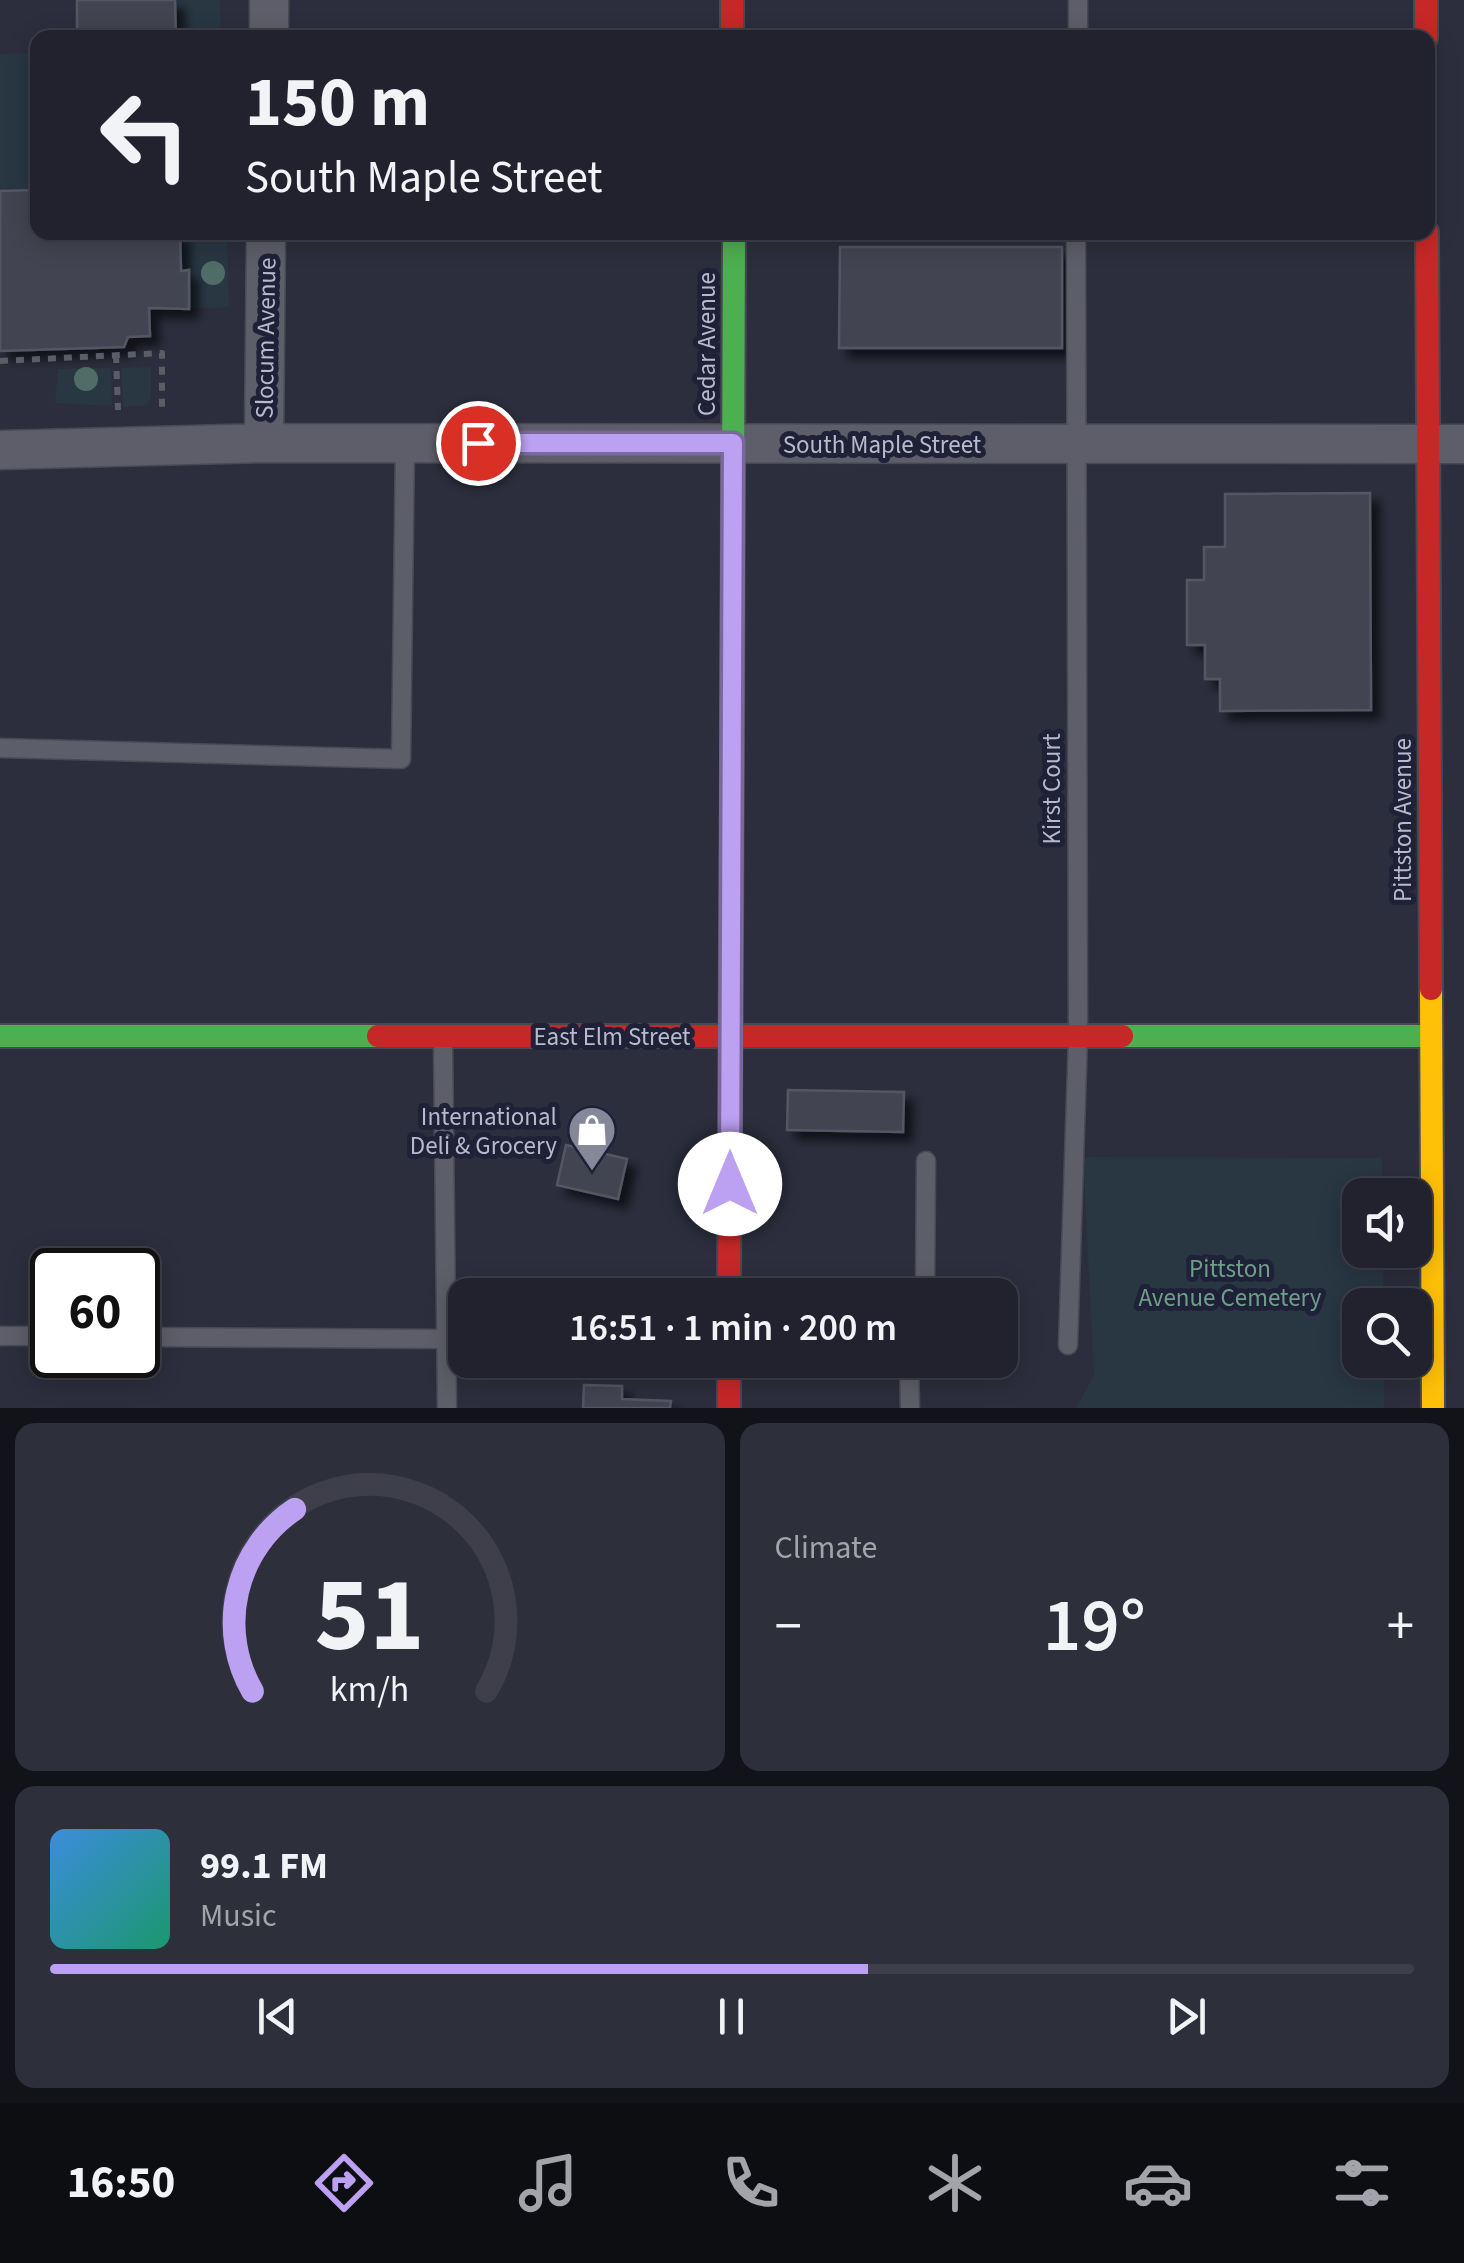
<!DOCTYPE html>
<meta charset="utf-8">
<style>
body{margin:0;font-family:"Source Sans 3",sans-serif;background:#2d2f3a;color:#f1f3f6;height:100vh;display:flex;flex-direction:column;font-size:38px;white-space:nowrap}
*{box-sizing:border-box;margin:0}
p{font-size:32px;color:#a2a4aa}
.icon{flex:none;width:55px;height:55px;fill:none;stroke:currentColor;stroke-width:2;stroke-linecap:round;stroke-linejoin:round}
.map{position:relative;height:1408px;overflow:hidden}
.panel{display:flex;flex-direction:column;gap:15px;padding:15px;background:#121319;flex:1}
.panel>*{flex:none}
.top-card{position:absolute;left:30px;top:30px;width:1405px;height:210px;border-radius:20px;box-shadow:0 5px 25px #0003,0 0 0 2px #3e3f4a;background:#21222e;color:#f1f3f6;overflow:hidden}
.buttons{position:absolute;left:1342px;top:1178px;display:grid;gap:20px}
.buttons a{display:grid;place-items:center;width:90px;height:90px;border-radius:20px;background:#21222e;box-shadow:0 5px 25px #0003,0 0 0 2px #3e3f4a;font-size:50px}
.speed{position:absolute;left:30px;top:1248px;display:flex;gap:20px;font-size:50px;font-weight:700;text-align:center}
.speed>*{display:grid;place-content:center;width:130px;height:130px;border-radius:50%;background:#21222e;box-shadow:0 5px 25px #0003,0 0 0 2px #3e3f4a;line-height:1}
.speed .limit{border:5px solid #111;border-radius:15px;background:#fff;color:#111}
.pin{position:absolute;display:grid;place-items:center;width:85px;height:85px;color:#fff;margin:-42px;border:5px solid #fff;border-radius:50%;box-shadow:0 2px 10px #0007}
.me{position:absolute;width:110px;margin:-55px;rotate:0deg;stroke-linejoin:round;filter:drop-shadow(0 0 8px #0008)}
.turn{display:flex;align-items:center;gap:35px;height:210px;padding:0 50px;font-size:45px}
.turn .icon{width:130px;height:130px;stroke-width:2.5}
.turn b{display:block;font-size:70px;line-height:85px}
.big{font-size:75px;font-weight:600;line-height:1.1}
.panel .widget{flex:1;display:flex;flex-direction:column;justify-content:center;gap:15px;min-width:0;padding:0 35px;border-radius:20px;background:#2d2f3a}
.panel .dial{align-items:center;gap:0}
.dial svg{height:260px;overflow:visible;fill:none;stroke:#3e3f4a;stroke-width:7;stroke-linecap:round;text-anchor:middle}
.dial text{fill:#f1f3f6;stroke:none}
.song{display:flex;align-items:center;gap:30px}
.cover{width:120px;height:120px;border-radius:15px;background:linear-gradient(135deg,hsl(210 70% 55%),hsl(160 70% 35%))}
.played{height:10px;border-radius:5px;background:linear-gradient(90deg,#bca0f2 60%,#3e3f4a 60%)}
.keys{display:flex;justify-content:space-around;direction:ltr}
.heat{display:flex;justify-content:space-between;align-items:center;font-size:55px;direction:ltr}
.panel .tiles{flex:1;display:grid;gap:15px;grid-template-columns:1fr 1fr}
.widget:last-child{grid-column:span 2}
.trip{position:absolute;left:448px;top:1278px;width:570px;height:100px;border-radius:20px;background:#21222e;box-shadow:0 5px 25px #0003,0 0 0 2px #3e3f4a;font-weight:600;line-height:100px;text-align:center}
.dock{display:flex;height:160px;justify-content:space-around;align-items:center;background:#0d0e12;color:#a2a4aa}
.dock .icon{width:70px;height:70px}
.dock .selected{color:#bca0f2}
.dock b{font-size:45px;color:#f1f3f6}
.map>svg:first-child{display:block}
</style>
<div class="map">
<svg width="1464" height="1408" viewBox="0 0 1464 1408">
<defs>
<filter id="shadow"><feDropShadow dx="9" dy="9" stdDeviation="5" flood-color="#0009"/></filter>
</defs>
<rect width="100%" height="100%" fill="#2c2e3d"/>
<path fill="#293743" d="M 175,0 L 220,0 L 221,37 L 176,37 Z
M 37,53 L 37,190 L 0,191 L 0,54 Z
M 227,240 L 229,307 L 189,309 L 189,271 L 181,271 L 180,241 Z
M 151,367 L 151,399 L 143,406 L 123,406 L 121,368 Z
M 111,368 L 112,406 L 55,403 L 58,369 Z
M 1083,1157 L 1382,1158 L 1383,1195 L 1360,1195 L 1360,1250 L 1383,1250 L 1383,1305 L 1360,1305 L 1360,1360 L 1384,1360 L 1384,1408 L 1076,1408 L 1094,1375 Z"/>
<path fill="#424451" stroke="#545664" stroke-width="2.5" filter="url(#shadow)" d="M 77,0 L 175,0 L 176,38 L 77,38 Z
M 38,190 L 38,232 L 180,232 L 181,271 L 189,270 L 189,309 L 149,308 L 150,336 L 128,337 L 124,347 L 0,351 L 0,191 Z
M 840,247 L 1062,247 L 1062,348 L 839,348 Z
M 1370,493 L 1371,710 L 1220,711 L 1220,679 L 1205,679 L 1205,645 L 1187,645 L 1187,580 L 1204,580 L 1204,547 L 1225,547 L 1225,494 Z
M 788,1090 L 904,1092 L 903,1132 L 787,1130 Z
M 566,1145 L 627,1159 L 618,1199 L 557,1185 Z
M 584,1385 L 622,1386 L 622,1399 L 671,1401 L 670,1408 L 583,1408 Z"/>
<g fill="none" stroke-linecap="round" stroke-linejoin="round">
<g stroke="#474953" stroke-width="21">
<path id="lane" d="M 1078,38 L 1078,0
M 0,748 L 401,759 L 405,443
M 443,1039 L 447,1408
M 925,1295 L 926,1161
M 0,1336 L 52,1336
M 138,1337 L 445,1339
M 1068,1345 L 1078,1036 L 1076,232
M 909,1360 L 910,1408"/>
</g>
<g stroke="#474953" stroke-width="41">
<path id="street" d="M 269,38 L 269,0
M 264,443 L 266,232
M 0,450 L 264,443 L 1464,444"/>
</g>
<g stroke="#474953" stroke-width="26">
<path id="fast" d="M 732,758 L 734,232
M 0,1036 L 378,1036
M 1122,1036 L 1431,1036"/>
</g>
<g stroke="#474953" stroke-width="26">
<path id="slow" d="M 1431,989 L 1433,1408"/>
</g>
<g stroke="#474953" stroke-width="26">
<path id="jam" d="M 732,0 L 732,38
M 1426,0 L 1426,38
M 1427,232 L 1431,989
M 378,1036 L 1122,1036
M 729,1295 L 732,758
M 729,1360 L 729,1408"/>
</g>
<path stroke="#5a5d66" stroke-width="6" stroke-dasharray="8 8" stroke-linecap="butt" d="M 180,234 L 231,233
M 116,355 L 118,410
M 0,361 L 162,353 L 162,410"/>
<use href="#lane" stroke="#5d5e69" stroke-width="18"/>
<use href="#street" stroke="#5d5e69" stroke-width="38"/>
<use href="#fast" stroke="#4caf50" stroke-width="22"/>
<use href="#slow" stroke="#ffc107" stroke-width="22"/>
<use href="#jam" stroke="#c62828" stroke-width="22"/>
</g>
<g fill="#506c66">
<circle cx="213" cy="273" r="12"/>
<circle cx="86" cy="379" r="12"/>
</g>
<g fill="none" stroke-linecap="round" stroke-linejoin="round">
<g stroke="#7a689d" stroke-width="25">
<path id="route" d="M 478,443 L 733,443 L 730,1184"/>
</g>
<use href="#route" stroke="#bca0f2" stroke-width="18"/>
</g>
<defs>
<g id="shop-pin" transform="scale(2.5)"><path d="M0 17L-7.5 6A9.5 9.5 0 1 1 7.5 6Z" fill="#86889a" stroke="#1f2138"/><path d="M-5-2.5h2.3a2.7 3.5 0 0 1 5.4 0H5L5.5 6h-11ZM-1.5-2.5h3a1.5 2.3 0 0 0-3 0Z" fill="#fff"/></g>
</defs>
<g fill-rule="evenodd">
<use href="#shop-pin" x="592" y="1130"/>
</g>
<g text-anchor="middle" stroke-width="10" stroke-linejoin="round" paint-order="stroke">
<g font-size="25" fill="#b7b9cc" stroke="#1f2138">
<text transform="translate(265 338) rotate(-89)" y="9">Slocum Avenue</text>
<text transform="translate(706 344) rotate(-90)" y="9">Cedar Avenue</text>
<text x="882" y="453">South Maple Street</text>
<text transform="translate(1051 789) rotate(-90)" y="9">Kirst Court</text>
<text transform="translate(1402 820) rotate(-90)" y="9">Pittston Avenue</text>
<text x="612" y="1045">East Elm Street</text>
</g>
<g font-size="25" fill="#b7b9cc" stroke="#1f2138" text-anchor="end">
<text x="557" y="1125">International<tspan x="557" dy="29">Deli &amp; Grocery</tspan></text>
</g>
<g font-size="25" fill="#6e9e87" stroke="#1f2138">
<text x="1230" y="1277">Pittston<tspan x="1230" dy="29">Avenue Cemetery</tspan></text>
</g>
</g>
</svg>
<div class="buttons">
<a><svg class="icon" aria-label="sound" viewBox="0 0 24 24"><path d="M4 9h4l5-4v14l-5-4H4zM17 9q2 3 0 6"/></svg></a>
<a><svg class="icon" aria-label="search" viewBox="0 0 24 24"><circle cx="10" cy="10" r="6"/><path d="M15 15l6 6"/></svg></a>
</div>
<div class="speed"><div class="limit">60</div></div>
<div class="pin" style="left:478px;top:443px;background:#d93025"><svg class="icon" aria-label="arrive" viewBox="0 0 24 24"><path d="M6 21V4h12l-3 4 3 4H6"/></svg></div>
<svg class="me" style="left:730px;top:1184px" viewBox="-20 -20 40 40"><circle r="19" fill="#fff"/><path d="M0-13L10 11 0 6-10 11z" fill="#bca0f2"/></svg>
<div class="trip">16:51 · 1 min · 200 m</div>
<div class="top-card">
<div class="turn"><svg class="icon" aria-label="left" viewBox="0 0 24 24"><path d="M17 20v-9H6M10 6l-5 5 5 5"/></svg><div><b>150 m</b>South Maple Street</div></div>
</div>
</div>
<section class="panel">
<div class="tiles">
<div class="widget dial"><svg viewBox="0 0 100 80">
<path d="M14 69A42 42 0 1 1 86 69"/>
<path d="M14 69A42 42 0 0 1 27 13" stroke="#bca0f2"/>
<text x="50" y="56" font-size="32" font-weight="700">51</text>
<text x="50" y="72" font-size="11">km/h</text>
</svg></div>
<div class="widget"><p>Climate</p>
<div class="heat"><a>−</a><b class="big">19°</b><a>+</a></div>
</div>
<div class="widget">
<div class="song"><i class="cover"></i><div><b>99.1 FM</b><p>Music</p></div></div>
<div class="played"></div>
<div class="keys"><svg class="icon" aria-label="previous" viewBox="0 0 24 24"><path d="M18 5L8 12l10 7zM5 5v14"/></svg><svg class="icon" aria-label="pause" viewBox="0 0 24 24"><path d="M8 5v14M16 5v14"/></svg><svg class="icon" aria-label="next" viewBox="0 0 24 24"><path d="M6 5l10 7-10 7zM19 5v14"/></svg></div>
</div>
</div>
</section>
<nav class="dock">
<b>16:50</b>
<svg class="icon selected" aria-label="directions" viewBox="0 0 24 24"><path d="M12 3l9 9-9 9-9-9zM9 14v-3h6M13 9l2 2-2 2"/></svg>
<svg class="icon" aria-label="music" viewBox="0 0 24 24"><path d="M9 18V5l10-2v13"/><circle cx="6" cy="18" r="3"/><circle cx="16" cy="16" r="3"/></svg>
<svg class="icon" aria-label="phone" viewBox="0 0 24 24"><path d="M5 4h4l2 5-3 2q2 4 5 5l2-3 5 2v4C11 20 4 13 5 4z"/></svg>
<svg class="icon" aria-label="climate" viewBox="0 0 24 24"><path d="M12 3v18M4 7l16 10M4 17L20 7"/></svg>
<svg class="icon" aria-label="car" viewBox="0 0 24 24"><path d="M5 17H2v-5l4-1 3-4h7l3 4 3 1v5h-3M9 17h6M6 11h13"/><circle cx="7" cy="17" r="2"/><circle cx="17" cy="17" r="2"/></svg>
<svg class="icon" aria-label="filters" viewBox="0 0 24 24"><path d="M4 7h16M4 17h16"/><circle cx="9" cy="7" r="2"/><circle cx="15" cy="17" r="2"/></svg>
</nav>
